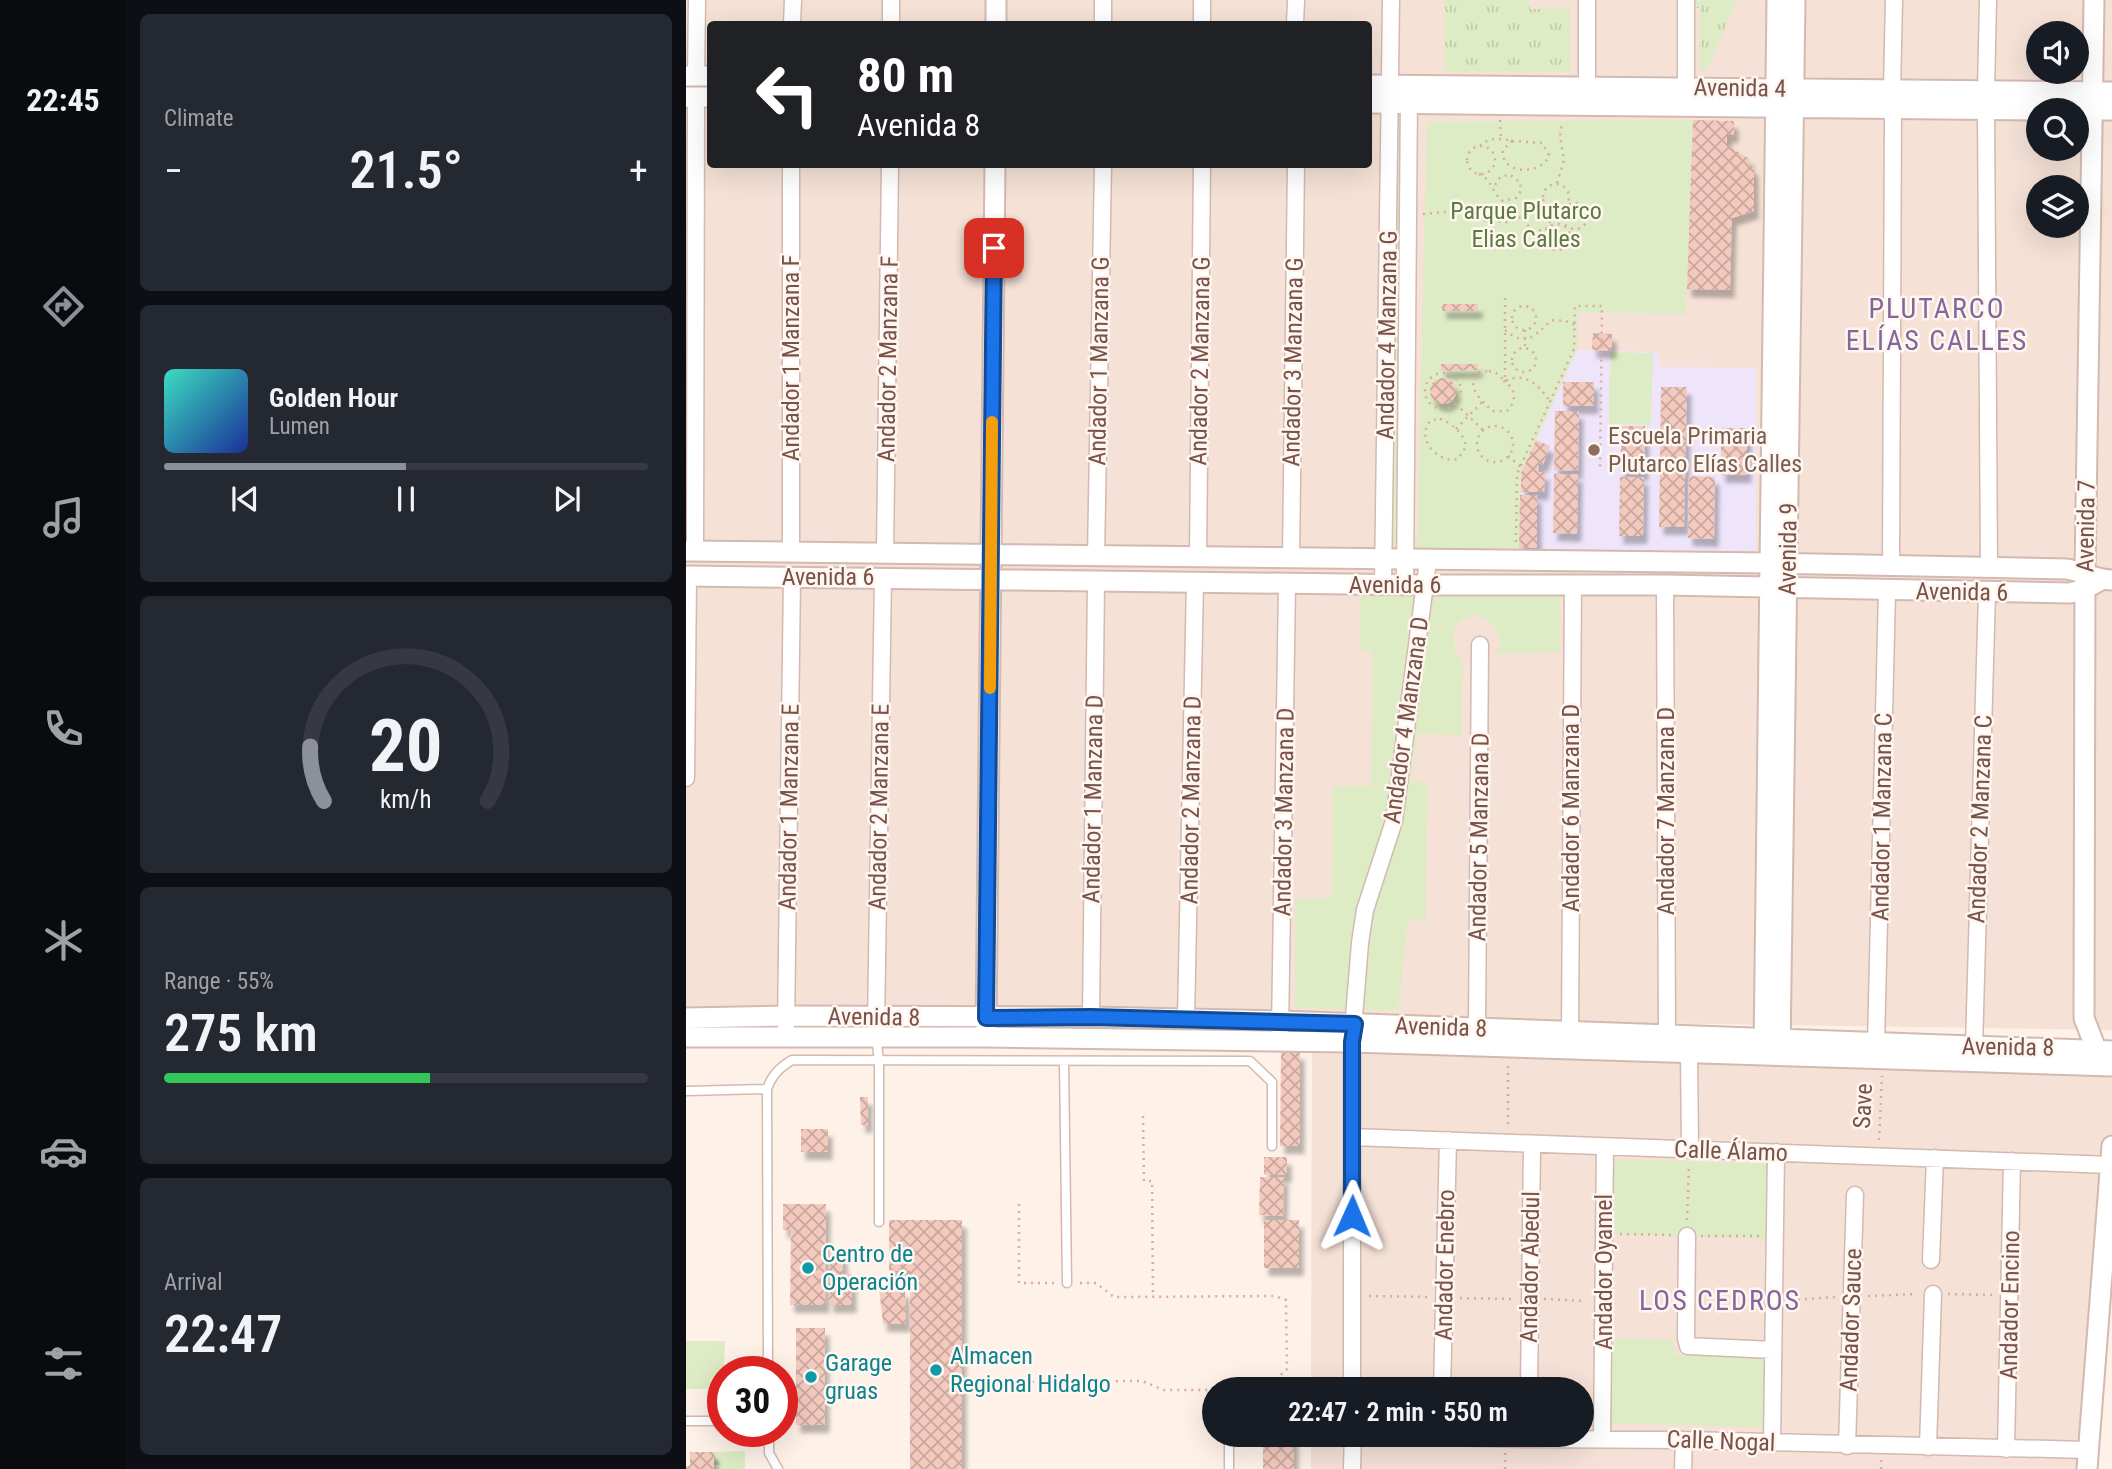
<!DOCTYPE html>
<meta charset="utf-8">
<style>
body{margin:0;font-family:"Roboto Condensed",sans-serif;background:#242831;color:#f1f3f6;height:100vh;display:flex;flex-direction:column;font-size:26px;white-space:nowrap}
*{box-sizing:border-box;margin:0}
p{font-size:23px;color:#9ea1a6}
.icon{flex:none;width:38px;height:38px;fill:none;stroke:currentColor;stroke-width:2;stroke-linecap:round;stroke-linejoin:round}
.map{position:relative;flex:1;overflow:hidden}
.panel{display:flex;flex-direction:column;gap:14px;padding:14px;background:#0d0f14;width:560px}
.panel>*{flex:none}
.banner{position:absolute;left:21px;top:21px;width:665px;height:147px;border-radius:7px;box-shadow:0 7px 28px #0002;background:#202124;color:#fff;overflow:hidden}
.buttons{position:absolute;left:1340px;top:21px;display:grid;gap:14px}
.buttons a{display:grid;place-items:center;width:63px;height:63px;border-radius:50%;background:#171b24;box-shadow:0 7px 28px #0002;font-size:35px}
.speed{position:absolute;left:21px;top:1356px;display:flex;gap:14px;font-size:35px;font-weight:700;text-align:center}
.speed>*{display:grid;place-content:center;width:91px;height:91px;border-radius:50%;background:#171b24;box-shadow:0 7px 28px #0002;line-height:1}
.speed .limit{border:10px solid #d22;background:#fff;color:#111}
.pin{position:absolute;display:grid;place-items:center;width:60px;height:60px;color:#fff;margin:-30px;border-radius:14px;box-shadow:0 4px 10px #0006}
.me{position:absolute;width:77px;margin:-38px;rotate:1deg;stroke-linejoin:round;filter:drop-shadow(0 0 5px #0008)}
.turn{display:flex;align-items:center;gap:24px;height:147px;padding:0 35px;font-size:32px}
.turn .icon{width:91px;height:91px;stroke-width:2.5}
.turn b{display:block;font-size:49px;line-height:60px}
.big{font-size:52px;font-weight:600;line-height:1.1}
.panel .tile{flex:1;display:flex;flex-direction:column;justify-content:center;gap:10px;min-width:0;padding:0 24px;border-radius:10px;background:#242831}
.panel .dial{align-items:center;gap:0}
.dial svg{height:182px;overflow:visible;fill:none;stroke:#363941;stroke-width:7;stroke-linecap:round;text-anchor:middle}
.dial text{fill:#f1f3f6;stroke:none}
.song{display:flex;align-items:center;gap:21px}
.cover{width:84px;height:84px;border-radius:10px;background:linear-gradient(135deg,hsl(170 70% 55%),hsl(230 70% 35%))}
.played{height:7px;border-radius:4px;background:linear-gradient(90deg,#8c9099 50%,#363941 50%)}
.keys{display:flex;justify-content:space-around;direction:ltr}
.heat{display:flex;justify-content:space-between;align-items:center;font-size:38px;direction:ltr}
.charge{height:10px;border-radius:5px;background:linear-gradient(90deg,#34c759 55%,#363941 0)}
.trip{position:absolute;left:516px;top:1377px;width:392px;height:70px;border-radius:35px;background:#171b24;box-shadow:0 7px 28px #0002;font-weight:600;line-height:70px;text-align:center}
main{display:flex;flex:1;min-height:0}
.tabs{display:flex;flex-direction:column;width:126px;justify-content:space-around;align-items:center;background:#090b0e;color:#9ea1a6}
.tabs .icon{width:49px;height:49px}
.tabs .active{color:#8c9099}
.tabs b{font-size:32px;color:#f1f3f6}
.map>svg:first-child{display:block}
</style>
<main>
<nav class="tabs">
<b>22:45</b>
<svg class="icon active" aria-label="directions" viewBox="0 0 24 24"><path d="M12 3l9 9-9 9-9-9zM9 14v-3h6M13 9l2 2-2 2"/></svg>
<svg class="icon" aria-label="music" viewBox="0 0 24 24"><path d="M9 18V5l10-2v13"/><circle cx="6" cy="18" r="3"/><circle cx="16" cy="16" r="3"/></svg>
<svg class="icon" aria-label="phone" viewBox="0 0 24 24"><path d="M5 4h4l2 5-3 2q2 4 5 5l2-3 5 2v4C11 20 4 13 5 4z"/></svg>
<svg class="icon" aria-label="climate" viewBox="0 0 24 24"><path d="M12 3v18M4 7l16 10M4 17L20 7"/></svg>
<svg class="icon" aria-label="car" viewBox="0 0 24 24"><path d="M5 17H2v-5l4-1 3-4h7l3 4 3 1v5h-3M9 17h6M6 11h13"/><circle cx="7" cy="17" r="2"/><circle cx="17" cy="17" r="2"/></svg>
<svg class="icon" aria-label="filters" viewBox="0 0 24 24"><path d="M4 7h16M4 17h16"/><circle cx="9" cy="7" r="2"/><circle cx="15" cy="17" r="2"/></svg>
</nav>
<section class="panel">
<div class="tile"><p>Climate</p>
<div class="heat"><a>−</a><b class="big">21.5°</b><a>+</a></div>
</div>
<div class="tile">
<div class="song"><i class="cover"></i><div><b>Golden Hour</b><p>Lumen</p></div></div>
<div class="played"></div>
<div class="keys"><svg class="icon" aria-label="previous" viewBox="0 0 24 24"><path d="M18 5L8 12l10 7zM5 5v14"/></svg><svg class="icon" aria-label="pause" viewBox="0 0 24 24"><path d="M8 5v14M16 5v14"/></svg><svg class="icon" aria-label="next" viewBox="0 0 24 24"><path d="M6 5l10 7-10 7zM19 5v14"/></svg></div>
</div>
<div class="tile dial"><svg viewBox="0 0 100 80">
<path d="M14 69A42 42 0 1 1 86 69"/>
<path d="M14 69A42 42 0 0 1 8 45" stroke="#8c9099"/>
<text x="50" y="56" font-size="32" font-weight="700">20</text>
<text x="50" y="72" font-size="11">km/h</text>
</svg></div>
<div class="tile"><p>Range · 55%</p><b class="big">275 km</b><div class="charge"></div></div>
<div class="tile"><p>Arrival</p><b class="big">22:47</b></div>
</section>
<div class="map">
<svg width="1426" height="1469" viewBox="0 0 1426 1469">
<defs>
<pattern id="grass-tufts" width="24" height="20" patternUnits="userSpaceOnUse" patternTransform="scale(1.75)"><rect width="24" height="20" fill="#ddecc5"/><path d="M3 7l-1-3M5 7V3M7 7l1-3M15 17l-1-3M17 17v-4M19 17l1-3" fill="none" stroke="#c1ccab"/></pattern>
<pattern id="forest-firs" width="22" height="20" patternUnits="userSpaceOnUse" patternTransform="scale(1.75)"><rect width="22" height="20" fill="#ddecc5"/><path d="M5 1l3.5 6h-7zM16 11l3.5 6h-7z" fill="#c1ccab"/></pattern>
<pattern id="building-cross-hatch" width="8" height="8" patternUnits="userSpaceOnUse" patternTransform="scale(1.75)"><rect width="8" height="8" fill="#f4cabf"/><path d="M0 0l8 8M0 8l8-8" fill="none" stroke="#caa79d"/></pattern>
<filter id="shadow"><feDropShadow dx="4.5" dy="8" stdDeviation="2" flood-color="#0004"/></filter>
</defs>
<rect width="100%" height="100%" fill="#fdf1e8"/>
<path fill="#f5e1d6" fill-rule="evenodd" d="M 0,0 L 1426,0 L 1426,1030 L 822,1021 L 0,1012 ZM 24,24 L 682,24 L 682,164 L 24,164 ZM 1353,33 L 1391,33 L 1391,72 L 1353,72 ZM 1353,110 L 1391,110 L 1391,149 L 1353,149 ZM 1353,187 L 1391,187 L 1391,226 L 1353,226 Z
M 626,1031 L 1426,1057 L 1426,1219 L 1406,1469 L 625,1469 L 625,1435 L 896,1435 L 896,1390 L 625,1389 Z"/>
<path fill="#eee5fa" d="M 891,350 L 973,352 L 974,367 L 1070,368 L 1070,553 L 833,548 L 835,473 Z"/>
<path fill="url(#grass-tufts)" d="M 759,0 L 844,0 L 844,9 L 884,9 L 884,72 L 759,71 Z
M 1004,0 L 1051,0 L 1021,70 L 1013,71 L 1014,8 L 1004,8 Z"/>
<path fill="url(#forest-firs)" d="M 59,1451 L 59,1469 L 28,1469 L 28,1452 Z"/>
<path fill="#ddecc5" d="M 709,114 L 718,114 L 717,252 L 708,252 Z
M 1007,120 L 1000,314 L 893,312 L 891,350 L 835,473 L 833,548 L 731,549 L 741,122 Z
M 708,276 L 717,276 L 715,396 L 707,396 Z
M 924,352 L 967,353 L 965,425 L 923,424 Z
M 707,420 L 715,420 L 713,545 L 705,545 Z
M 675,590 L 874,594 L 874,652 L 809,654 L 815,643 C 811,626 805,620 789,615 L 775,620 L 767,633 L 769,650 L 777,663 L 776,735 L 732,734 L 724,781 L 741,782 L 740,919 L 722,920 L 712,1010 L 609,1008 L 609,899 L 646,898 L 647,786 L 685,786 L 687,650 L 674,651 Z
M 926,1159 L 1082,1164 L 1079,1239 L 923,1234 Z
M 923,1338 L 988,1340 L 988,1355 L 1080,1357 L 1079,1427 L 921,1423 Z
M 0,1341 L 39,1341 L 37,1389 L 0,1389 Z"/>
<path fill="url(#building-cross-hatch)" filter="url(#shadow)" d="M 1007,120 L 1048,121 L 1048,135 L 1041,135 L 1041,145 L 1064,159 L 1062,163 L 1068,169 L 1068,211 L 1046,218 L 1044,290 L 1001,289 Z
M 756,304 L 792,304 L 792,311 L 756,311 Z
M 907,333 L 926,334 L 926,351 L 906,350 Z
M 755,364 L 792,364 L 792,370 L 755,371 Z
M744 391a13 13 0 1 1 26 0a13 13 0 1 1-26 0Z
M 877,382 L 908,382 L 908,406 L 877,406 Z
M 975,387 L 1001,387 L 998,527 L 973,527 Z
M 869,411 L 893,411 L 892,471 L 868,470 Z
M 936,426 L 959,426 L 958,473 L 934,472 Z
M 1035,428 L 1061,428 L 1061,475 L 1035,475 Z
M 850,440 L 864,446 L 857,465 L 853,463 L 852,472 L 859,472 L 858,492 L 835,492 L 835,473 Z
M 868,474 L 892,474 L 891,534 L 867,533 Z
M 1003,476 L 1029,477 L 1028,539 L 1002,538 Z
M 934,477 L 958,477 L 957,536 L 933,536 Z
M 834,495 L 851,495 L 851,548 L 833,548 Z
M 595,1052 L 614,1052 L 614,1146 L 594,1146 Z
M 174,1097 L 182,1097 L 182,1125 L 175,1125 Z
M 115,1129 L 142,1129 L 142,1152 L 115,1152 Z
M 578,1157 L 601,1157 L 601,1175 L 578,1175 Z
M 574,1177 L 598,1177 L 597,1216 L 573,1215 Z
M 97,1204 L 140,1204 L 139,1305 L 104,1305 L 105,1230 L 97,1230 Z
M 203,1220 L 276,1220 L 276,1469 L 224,1469 L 224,1270 L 203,1271 Z
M 578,1220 L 613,1220 L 613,1268 L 578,1268 Z
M 143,1254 L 157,1254 L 157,1274 L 166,1274 L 166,1305 L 143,1305 Z
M 193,1287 L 202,1287 L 202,1290 L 219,1290 L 220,1324 L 197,1324 Z
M 110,1328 L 139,1328 L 139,1425 L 110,1425 Z
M 577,1435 L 608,1435 L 608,1469 L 577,1469 Z
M 4,1452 L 28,1452 L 28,1469 L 0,1469 L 0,1466 L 4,1466 Z"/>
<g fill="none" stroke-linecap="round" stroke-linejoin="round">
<g stroke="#d3b9b0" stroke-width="11">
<path id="service" d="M 190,1036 L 193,1061 L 193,1222
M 378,1061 L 381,1283
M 0,1091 L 81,1089
M 82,1372 L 81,1089 C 86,1075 93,1068 106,1060 L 564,1061 L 586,1082 L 586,1146
M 0,1421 L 37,1421
M 83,1432 L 83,1453 L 92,1469
M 543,1469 L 543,1439"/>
</g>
<g stroke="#d3b9b0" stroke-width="19">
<path id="minor" d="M 516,0 L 516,24
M 1000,0 L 1000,87
M 106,24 L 107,0
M 205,24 L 205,0
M 417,24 L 417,0
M 609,24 L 610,0
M 10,76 L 11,0
M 901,86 L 901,0
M 1206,90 L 1208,0
M 1300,91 L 1302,0
M 1300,110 L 1303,568
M 1378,110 L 1378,91
M 9,551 L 10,97
M 105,552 L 105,164
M 199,554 L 204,164
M 410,557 L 417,164
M 512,558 L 516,164
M 605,559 L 610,164
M 1205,567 L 1207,109
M 697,585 L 705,0
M 719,585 L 723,94
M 979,585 L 981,1036
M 0,778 L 2,576
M 405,1017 L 410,581
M 500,1019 L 509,581
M 100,1026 L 106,577
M 190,1026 L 197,577
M 791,1028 L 794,645
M 884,1032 L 887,584
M 594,1033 L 601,584
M 1190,1043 L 1201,591
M 1288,1047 L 1301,592
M 1003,1053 L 1004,1150
M 667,1137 L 1424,1165
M 1001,1236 L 1000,1338 L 1002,1346 L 1087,1350
M 1245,1260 L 1249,1158
M 666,1390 L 666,1042 L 674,943 L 679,910 L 708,821 L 742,561
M 756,1390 L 762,1140
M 843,1390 L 846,1144
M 667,1435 L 842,1439 L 998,1440 L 1402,1450
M 916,1439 L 919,1147
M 1086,1443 L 1090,1152
M 1161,1446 L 1169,1195
M 1242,1447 L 1247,1294
M 1320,1449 L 1326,1161
M 666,1469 L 667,1435
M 997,1469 L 998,1440"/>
</g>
<g stroke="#d3b9b0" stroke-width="23">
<path id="tertiary" d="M 1408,0 L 1399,572 L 1398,1018 L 1410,1049
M 310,24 L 310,0
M 0,76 L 24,76
M 682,85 L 1426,92
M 0,97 L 24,97
M 682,103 L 1353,110
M 1391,110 L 1426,110
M 0,551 L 1085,563 L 1381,569 C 1397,572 1411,580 1426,580
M 0,576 L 740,585 L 979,585 L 1384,593 L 1399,589 L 1415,580
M 0,1018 L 100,1016 L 405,1017 L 595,1021 L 1426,1051
M 300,1031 L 309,164
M 0,1037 L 300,1037 L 666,1042 L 1426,1066
M 1078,1052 L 1091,0
M 1094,1052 L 1109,0
M 1401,1469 L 1426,1146"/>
</g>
<path stroke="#d9aca1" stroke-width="2.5" stroke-dasharray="2 5" stroke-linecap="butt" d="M 814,120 L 815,138
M 826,141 L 856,143 L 863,155 C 857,176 814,175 817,150 Z
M 794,146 C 802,137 816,138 826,141
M781 160a14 14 0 1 1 28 0a14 14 0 1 1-28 0Z
M 793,174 C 807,180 806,194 817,201 L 830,198 L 835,191 L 834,182 L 823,174 L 812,179 L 808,187
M 871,183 L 878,160 L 874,136 L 876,122
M857 197a13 13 0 1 1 26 0a13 13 0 1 1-26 0Z
M876 216a13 13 0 1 1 26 0a13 13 0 1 1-26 0Z
M 737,214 L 768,211 L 800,221 L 821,222 L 838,216 L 845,206 L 853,204 L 863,211 L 865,220 L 861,228 L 852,231 L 843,228 L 838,216
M858 237a13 13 0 1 1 26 0a13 13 0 1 1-26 0Z
M 819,298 L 819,381 C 839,371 853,386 864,401
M826 318a12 12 0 1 1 24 0a12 12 0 1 1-24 0Z
M 819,330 C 842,349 849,334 866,320 L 880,321 L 889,325
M 839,330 L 839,348
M826 360a12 12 0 1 1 24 0a12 12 0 1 1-24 0Z
M 803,371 L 810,373 L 817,379 L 816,382 L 819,381 C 830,391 831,400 821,411 L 806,411 C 794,398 779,388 793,372 Z
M739 391a18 18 0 1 1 36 0a18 18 0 1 1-36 0Z
M 770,404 L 797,430
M 754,419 C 767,423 778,434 780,447 L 772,459 C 753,464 728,439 745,420 Z
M791 444a18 18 0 1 1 36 0a18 18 0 1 1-36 0Z
M 770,429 L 797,401
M 822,456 L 835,467
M 830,542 L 831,474 L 888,349 L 889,306 L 916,306 L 914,469
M 822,1066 L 822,1125
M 457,1116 L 458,1181 L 466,1181 L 467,1297
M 1193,1140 L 1196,1076
M 333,1204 L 333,1283 L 370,1283
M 1001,1220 L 1003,1164
M 934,1234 L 987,1235
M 1015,1236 L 1075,1236
M 394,1283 L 410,1283 L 428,1297 L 589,1296 L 600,1300 L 601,1369 L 581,1388 L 539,1390
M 1262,1294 L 1308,1295
M 683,1296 L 743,1297
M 1182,1296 L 1231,1294
M 774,1298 L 827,1299
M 858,1299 L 900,1301
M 1105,1300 L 1151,1297
M 297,1382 L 456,1381 L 478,1390 L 528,1390
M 819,1469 L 819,1452
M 1195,1469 L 1195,1460"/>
<use href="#service" stroke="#fff" stroke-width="8"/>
<use href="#minor" stroke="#fff" stroke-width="16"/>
<use href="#tertiary" stroke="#fff" stroke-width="19"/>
</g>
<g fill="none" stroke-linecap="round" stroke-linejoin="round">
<g stroke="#114b97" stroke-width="18">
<path id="route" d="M 308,248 L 300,1018 L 405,1017 L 669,1024 L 666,1042 L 666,1216"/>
</g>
<use href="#route" stroke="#1a73e8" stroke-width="12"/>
<path stroke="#f59e0b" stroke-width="12" d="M 304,688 L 306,422"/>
</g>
<circle fill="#8d6e63" stroke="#fff6f0" stroke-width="2.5" cx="908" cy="450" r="7"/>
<g fill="#0f9aa8" stroke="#fff6f0" stroke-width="2.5">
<circle cx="122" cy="1268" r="7"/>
<circle cx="250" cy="1370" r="7"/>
<circle cx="125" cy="1377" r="7"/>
</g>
<g text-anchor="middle" stroke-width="5" stroke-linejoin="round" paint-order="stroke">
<g font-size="24" fill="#79524a" stroke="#fff6f0">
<text transform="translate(1054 88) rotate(1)" y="8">Avenida 4</text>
<text transform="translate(701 335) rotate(-89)" y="8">Andador 4 Manzana G</text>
<text transform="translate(105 358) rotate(-90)" y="8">Andador 1 Manzana F</text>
<text transform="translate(202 359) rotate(-89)" y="8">Andador 2 Manzana F</text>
<text transform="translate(413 361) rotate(-89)" y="8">Andador 1 Manzana G</text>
<text transform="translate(514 361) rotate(-89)" y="8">Andador 2 Manzana G</text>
<text transform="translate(607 362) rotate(-89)" y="8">Andador 3 Manzana G</text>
<text transform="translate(1400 526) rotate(-89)" y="8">Avenida 7</text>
<text transform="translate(1102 549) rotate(-89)" y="8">Avenida 9</text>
<text x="142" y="585">Avenida 6</text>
<text x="709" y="593">Avenida 6</text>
<text transform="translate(1276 592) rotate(1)" y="8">Avenida 6</text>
<text transform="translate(720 720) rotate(-82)" y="8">Andador 4 Manzana D</text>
<text transform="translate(407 799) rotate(-89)" y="8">Andador 1 Manzana D</text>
<text transform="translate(505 800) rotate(-89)" y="8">Andador 2 Manzana D</text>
<text transform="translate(103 807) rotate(-89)" y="8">Andador 1 Manzana E</text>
<text transform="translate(193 807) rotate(-89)" y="8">Andador 2 Manzana E</text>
<text transform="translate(885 808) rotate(-90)" y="8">Andador 6 Manzana D</text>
<text transform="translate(980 811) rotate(-90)" y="8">Andador 7 Manzana D</text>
<text transform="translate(598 812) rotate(-89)" y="8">Andador 3 Manzana D</text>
<text transform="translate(1196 817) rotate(-89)" y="8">Andador 1 Manzana C</text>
<text transform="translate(1294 819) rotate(-88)" y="8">Andador 2 Manzana C</text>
<text transform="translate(793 837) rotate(-89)" y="8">Andador 5 Manzana D</text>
<text transform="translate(188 1017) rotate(1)" y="8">Avenida 8</text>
<text transform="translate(755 1027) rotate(2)" y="8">Avenida 8</text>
<text transform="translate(1322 1047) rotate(1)" y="8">Avenida 8</text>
<text transform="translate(1177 1106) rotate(-87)" y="8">Save</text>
<text transform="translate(1045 1151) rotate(2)" y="8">Calle Álamo</text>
<text transform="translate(759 1265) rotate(-89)" y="8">Andador Enebro</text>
<text transform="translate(844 1267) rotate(-89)" y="8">Andador Abedul</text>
<text transform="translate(918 1272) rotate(-90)" y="8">Andador Oyamel</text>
<text transform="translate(1324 1305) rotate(-89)" y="8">Andador Encino</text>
<text transform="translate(1165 1320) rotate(-88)" y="8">Andador Sauce</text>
<text transform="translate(1035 1441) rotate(2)" y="8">Calle Nogal</text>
</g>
<g font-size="24" fill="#5b7a3f" stroke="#fff6f0">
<text x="840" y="219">Parque Plutarco<tspan x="840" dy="28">Elias Calles</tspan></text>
</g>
<g font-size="24" fill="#785e54" stroke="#fff6f0" text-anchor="start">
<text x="922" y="444">Escuela Primaria<tspan x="922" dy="28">Plutarco Elías Calles</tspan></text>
</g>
<g font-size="24" fill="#0d838f" stroke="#fff6f0" text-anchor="start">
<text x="136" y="1262">Centro de<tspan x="136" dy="28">Operación</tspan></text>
<text x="264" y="1364">Almacen<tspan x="264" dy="28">Regional Hidalgo</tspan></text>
<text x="139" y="1371">Garage<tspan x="139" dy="28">gruas</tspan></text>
</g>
<g font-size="28" letter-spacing="2" fill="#80679c" stroke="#fff6f0">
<text x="1251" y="318">PLUTARCO<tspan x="1251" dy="32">ELÍAS CALLES</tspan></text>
<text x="1034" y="1310">LOS CEDROS</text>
</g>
</g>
</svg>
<div class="buttons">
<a><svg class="icon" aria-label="sound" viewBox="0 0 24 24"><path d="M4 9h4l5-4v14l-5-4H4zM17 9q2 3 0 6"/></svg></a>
<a><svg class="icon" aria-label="search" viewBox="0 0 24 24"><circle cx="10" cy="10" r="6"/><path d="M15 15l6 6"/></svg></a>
<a><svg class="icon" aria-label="layers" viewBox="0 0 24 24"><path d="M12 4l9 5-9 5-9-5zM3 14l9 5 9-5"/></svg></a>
</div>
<div class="speed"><div class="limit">30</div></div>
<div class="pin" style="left:308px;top:248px;background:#d93025"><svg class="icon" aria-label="arrive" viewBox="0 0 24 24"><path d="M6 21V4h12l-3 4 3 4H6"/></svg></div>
<svg class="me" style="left:666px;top:1216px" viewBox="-20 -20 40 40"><path d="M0-17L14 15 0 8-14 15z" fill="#1a73e8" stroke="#fff" stroke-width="4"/></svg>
<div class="trip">22:47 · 2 min · 550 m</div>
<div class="banner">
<div class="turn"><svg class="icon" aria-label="left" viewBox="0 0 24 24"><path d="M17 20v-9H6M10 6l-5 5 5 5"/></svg><div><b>80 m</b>Avenida 8</div></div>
</div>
</div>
</main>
